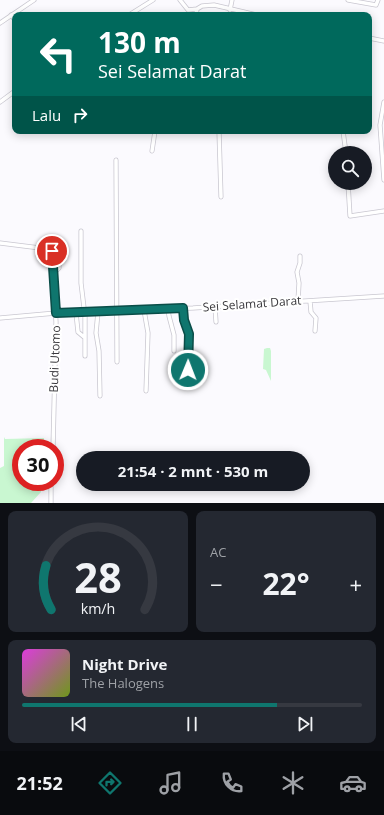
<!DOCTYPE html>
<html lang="id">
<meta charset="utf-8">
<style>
body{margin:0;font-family:"Open Sans",sans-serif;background:#242831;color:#f1f3f6;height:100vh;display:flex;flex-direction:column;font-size:15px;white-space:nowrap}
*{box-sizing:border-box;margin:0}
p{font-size:13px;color:#9ea1a6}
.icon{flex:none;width:22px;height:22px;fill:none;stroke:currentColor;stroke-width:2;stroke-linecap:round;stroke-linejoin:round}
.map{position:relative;height:503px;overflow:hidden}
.drawer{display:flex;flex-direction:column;gap:8px;padding:8px;background:#0d0f14;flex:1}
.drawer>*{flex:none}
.top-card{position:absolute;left:12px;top:12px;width:360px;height:122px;border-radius:8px;box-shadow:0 2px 10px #0003;background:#00695c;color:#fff;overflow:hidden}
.buttons{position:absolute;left:328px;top:146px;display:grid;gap:8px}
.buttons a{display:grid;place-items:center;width:44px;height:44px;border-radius:50%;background:#171b24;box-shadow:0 2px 10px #0003;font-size:20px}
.speed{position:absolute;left:12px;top:439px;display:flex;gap:8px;font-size:20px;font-weight:700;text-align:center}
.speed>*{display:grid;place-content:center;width:52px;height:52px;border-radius:50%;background:#171b24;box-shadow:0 2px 10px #0003;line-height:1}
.speed .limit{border:6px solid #d22;background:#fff;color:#111}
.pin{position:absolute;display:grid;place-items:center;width:34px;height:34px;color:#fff;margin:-17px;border:2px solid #fff;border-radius:50%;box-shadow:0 1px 4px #0007}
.me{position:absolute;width:44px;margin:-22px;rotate:1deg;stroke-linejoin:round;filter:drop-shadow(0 0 3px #0008)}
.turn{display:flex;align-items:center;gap:14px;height:84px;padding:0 20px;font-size:18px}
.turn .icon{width:52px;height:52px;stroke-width:2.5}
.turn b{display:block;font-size:28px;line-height:34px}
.then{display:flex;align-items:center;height:38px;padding:0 20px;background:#0003;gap:8px;font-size:15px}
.big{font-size:30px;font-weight:700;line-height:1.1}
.drawer .tile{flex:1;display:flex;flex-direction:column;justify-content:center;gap:6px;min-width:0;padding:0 14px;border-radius:8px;background:#242831}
.drawer .dial{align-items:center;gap:0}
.dial svg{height:104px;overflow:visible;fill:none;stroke:#363941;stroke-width:7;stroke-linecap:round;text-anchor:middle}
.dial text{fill:#f1f3f6;stroke:none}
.song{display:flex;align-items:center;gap:12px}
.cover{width:48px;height:48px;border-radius:6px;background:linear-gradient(135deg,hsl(300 70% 55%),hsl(80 70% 35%))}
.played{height:4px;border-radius:2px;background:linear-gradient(90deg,#0f766e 75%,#363941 75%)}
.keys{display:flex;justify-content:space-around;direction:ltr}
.heat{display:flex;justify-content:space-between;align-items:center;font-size:22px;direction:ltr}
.drawer .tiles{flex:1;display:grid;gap:8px;grid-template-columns:1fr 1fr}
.tile:last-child{grid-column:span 2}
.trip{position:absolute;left:76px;top:451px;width:234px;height:40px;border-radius:20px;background:#171b24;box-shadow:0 2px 10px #0003;font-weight:700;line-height:40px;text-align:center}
.dock{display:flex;height:64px;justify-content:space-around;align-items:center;background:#090b0e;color:#9ea1a6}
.dock .icon{width:28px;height:28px}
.dock .current{color:#0f766e}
.dock b{font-size:18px;color:#f1f3f6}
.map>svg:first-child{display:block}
</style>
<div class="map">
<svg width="384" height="503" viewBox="0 0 384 503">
<rect width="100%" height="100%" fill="#fbfafe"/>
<path fill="#c9f7d1" d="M 267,348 L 270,348 L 271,351 L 271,381 L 266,370 L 263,369 L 264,349 Z
M 4,437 L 5,439 L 44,438 L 44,448 L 21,448 L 21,482 L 41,482 L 41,492 L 31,503 L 0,503 L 0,468 L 4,466 Z"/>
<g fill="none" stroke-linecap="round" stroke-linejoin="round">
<g stroke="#c9c7d0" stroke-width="5">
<path id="minor" d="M 180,0 L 188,10 L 197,9 L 202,6 L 214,5 L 257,15
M 348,0 L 376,5 L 378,0
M 230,10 L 232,0
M 11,15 L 15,20
M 129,15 L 153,0
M 196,15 L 197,9
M 0,23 L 34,0
M 369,38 L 384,41
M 0,102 L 15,91
M 384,102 L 380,125 L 384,180
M 219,131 L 221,197
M 343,131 L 346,153
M 152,151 L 155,131
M 116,160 L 117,362
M 348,183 L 350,216 L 384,211
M 81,231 L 81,283 L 85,316 L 85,356
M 0,243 L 48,249 L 52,251 L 56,322 L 53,448
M 54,273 L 59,268 L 59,256 L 62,250
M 298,301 L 299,283 L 297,272 L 300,263 L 300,256
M 310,301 L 311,312 L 316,318 L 315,331
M 215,307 L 216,322
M 183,308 L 184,320 L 189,333 L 188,370
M 168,309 L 169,316 L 174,335 L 174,351
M 144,310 L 148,333 L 146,391
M 98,312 L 96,333 L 99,351 L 100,396
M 76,313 L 78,332 L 84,337
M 0,318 L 56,313 L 193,308 L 384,296
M 51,503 L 51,482"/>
</g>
<use href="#minor" stroke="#fff" stroke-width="3.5"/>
</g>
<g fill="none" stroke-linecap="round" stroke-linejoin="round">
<g stroke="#0a4d48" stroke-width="10">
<path id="route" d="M 52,251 L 56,313 L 183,308 L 184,320 L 189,334 L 188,370"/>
</g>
<use href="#route" stroke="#0f766e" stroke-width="7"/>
</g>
<g text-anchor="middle" stroke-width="4" stroke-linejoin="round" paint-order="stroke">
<g font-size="12" fill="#39383c" stroke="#fff">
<text transform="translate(252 304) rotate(-4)" y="4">Sei Selamat Darat</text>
<text transform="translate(55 359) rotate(-88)" y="4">Budi Utomo</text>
</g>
</g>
</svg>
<div class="buttons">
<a><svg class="icon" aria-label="search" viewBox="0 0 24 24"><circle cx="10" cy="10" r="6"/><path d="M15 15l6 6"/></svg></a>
</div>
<div class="speed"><div class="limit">30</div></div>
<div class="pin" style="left:52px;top:251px;background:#d93025"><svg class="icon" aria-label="arrive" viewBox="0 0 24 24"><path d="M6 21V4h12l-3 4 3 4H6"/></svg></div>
<svg class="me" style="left:188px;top:370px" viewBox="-20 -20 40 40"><circle r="17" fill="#0f766e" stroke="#fff" stroke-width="3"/><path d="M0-11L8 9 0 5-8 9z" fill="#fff"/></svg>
<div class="trip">21:54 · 2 mnt · 530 m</div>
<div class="top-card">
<div class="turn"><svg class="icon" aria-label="left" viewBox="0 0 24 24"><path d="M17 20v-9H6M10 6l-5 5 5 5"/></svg><div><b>130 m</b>Sei Selamat Darat</div></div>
<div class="then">Lalu<svg class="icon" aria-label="right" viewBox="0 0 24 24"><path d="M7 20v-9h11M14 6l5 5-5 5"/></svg></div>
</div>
</div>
<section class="drawer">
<div class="tiles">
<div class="tile dial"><svg viewBox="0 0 100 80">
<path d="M14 69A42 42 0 1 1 86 69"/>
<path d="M14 69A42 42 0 0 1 10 35" stroke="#0f766e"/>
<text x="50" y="56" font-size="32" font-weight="700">28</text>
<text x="50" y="72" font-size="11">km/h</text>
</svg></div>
<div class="tile"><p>AC</p>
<div class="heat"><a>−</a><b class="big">22°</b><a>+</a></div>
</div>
<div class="tile">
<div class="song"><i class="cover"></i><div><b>Night Drive</b><p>The Halogens</p></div></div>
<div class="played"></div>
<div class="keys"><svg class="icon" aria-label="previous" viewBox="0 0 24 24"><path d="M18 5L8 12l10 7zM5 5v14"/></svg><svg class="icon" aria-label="pause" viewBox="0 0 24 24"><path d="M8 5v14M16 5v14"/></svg><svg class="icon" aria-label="next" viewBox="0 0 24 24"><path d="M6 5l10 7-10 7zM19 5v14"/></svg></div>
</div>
</div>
</section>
<nav class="dock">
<b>21:52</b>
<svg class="icon current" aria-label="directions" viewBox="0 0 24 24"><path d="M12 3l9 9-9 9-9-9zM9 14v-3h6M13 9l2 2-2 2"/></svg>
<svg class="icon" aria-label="music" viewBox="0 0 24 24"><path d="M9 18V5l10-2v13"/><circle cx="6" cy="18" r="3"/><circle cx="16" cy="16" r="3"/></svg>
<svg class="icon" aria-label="phone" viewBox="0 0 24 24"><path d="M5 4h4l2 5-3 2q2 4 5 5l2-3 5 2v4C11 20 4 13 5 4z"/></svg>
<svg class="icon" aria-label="climate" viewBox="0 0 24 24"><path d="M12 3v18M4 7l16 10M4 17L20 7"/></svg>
<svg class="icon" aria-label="car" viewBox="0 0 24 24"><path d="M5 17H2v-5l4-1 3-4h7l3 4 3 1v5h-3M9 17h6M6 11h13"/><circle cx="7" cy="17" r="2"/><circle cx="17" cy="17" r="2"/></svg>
</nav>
